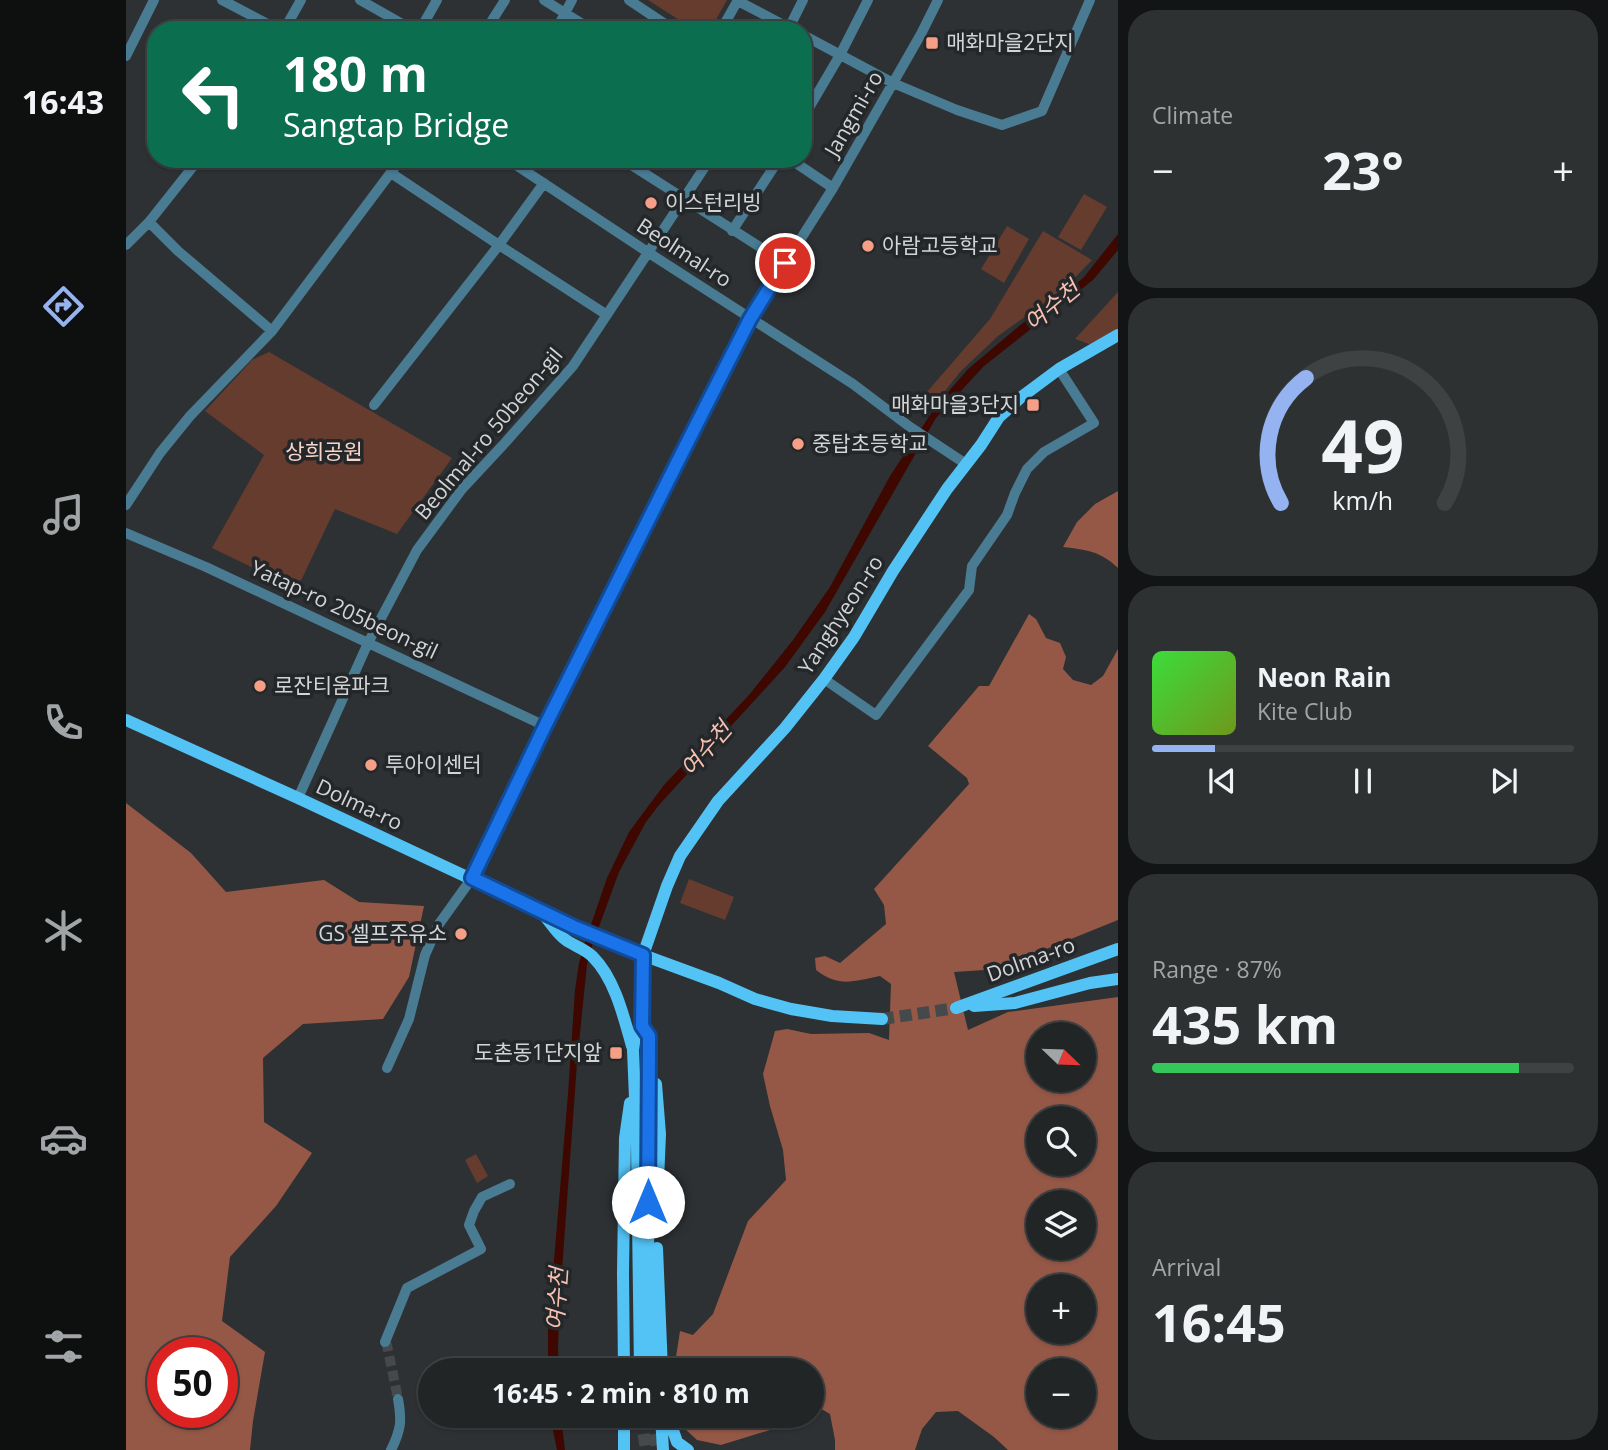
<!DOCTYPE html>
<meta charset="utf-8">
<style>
body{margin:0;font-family:"Open Sans","Noto Sans KR",sans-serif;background:#2e3132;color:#f1f3f6;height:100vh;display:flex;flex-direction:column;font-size:26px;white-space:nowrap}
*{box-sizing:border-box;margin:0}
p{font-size:23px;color:#a2a5a7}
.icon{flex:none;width:38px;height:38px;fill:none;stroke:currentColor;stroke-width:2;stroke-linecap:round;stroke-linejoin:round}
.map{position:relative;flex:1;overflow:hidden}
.drawer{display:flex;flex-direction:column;gap:10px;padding:10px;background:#131415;width:490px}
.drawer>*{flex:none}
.top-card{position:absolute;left:21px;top:21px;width:665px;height:147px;border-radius:28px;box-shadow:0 2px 5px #0004,0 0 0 2px #3f4243;background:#0b6e4f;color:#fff;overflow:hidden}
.needle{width:46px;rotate:113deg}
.controls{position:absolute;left:900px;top:1022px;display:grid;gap:14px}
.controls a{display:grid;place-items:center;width:70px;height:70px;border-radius:50%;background:#222526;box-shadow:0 2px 5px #0004,0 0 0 2px #3f4243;font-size:35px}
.speed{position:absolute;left:21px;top:1337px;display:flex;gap:14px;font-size:35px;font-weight:700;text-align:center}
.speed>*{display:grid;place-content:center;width:91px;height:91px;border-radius:50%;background:#222526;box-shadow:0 2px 5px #0004,0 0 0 2px #3f4243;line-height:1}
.speed .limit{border:10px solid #d22;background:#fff;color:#111}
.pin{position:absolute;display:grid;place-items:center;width:60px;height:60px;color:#fff;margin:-30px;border:4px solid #fff;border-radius:50%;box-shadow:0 2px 7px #0007}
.me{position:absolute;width:77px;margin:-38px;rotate:0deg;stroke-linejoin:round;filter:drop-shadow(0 0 5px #0008)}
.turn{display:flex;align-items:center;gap:24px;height:147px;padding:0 21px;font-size:32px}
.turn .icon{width:91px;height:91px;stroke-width:2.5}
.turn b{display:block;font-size:49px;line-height:60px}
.big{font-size:52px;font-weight:700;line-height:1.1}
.drawer .widget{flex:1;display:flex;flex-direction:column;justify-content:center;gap:10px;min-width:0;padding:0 24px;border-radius:28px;background:#2e3132}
.drawer .dial{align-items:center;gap:0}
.dial svg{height:182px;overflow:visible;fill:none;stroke:#3f4243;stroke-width:7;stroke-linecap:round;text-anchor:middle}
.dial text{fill:#f1f3f6;stroke:none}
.song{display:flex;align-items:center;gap:21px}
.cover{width:84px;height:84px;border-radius:10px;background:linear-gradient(135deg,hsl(120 70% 55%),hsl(80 70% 35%))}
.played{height:7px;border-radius:4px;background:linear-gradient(90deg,#95b2f1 15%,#3f4243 15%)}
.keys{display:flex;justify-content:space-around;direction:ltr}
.heat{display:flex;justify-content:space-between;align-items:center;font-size:38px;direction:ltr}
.charge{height:10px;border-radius:5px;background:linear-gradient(90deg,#34c759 87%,#3f4243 0)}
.trip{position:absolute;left:292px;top:1358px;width:406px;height:70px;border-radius:35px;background:#222526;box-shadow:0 2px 5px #0004,0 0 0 2px #3f4243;font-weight:700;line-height:70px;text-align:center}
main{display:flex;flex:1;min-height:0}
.dock{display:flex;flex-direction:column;width:126px;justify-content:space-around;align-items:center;background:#0e0f0f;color:#a2a5a7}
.dock .icon{width:49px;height:49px}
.dock .on{color:#95b2f1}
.dock b{font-size:32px;color:#f1f3f6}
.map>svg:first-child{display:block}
</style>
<main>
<nav class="dock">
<b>16:43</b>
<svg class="icon on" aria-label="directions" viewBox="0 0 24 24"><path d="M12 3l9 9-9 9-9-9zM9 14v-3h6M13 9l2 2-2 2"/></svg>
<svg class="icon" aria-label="music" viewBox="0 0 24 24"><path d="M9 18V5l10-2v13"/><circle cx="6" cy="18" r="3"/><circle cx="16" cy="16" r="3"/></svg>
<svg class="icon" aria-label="phone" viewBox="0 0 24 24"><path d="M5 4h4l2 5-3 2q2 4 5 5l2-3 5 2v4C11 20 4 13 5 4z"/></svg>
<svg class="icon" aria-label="climate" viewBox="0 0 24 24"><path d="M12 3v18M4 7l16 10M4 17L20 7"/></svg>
<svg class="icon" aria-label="car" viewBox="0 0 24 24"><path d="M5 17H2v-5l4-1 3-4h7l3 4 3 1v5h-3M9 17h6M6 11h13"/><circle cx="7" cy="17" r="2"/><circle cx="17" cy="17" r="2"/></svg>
<svg class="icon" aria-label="filters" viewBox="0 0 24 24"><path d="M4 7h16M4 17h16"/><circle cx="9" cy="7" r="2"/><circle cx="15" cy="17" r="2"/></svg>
</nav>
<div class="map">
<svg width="992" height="1450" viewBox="0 0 992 1450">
<rect width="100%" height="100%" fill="#2d3133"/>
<path fill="#663c2f" d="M 522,0 L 601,0 L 584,30 L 569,30 Z
M 958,194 L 981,207 L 955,250 L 932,237 Z
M 881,226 L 903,239 L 878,283 L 855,269 Z
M 917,231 L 966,260 L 937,290 L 872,336 L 834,372 L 805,409 L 794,400 L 864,319 Z
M 992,292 L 992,330 L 966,345 L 949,339 Z
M 143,352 L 326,458 L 271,534 L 209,509 L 171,589 L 86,548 L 138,455 L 79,411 L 126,360 Z
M 563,879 L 608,897 L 599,920 L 554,903 Z
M 350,1154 L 362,1176 L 351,1183 L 339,1160 Z"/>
<path fill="#955847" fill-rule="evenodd" d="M 992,491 L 992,568 C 974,551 961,550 937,547 L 951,522 L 969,504 Z
M 903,614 L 910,619 L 920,638 L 934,643 L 940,657 L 937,669 L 947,680 L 965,685 L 977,676 L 992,649 L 992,920 L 893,960 L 858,970 L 828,972 L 842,1030 L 882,1012 L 992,997 L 992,1450 L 882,1450 L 868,1437 L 832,1411 L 810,1412 L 796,1429 L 789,1450 L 709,1450 L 709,1440 L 704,1414 L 690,1406 L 686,1407 L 686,1370 L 548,1370 L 554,1331 L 567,1335 L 587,1314 L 622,1221 L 660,1180 L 657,1150 L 644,1106 L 637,1074 L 649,1031 L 661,1029 L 685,1034 L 743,1033 L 763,1040 L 765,984 L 754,976 C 728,981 713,988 690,970 L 689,958 L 699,956 L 714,963 L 760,924 L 758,905 L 748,889 L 843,784 L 841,778 L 802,746 L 853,686 L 863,686 ZM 912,1034 L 957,1034 L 957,1080 L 912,1080 ZM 912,1118 L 957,1118 L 957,1164 L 912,1164 ZM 912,1202 L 957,1202 L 957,1248 L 912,1248 ZM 912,1286 L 957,1286 L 957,1332 L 912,1332 ZM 912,1370 L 957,1370 L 957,1416 L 912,1416 Z
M 0,803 L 65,853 L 100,892 L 198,880 L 233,902 L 298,906 L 283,977 L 257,1019 L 177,1024 L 137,1058 L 138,1122 L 186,1153 L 150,1206 L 104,1257 L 96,1321 L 139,1352 L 127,1421 L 124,1450 L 0,1450 ZM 37,1353 L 96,1353 L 96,1412 L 37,1412 Z
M 554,1416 L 668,1416 L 657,1426 L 595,1445 L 571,1440 L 557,1427 Z"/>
<path fill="#3e0800" d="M 992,234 L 992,250 L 967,280 L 858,366 L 810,418 L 699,612 L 659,667 L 533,805 L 520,822 L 493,872 L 467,943 L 461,964 L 451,1063 L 434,1298 L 432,1347 L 433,1370 L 422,1370 L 422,1332 L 442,1094 L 449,990 L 453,963 L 459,942 L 481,878 L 503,832 L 538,785 L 623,695 L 667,640 L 704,587 L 764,476 L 810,406 L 842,369 L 898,322 L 944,289 L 958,277 Z
M 424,1416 L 435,1416 L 439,1450 L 431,1450 Z"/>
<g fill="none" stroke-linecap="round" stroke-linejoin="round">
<path stroke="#46494b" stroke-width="10" stroke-dasharray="10 5" stroke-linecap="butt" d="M 259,1342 L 261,1345 L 272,1399"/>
<path stroke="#46494b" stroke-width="12" stroke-dasharray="12 6" stroke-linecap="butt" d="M 756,1019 L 830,1008
M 515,1416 L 520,1450
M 526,1416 L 531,1450"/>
<path stroke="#497b93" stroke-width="10" d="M 96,0 L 153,30
M 234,0 L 287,30
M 418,0 L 466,30
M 503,0 L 548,30
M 612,1 L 667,30
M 158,30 L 175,0
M 294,30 L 311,0
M 360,30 L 379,0
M 430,30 L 446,0
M 595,30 L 612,0
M 662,30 L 677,0
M 677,35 L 767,83 L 831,110 L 876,125 L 916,111 L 964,0
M 0,56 L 28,0
M 677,118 L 714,55 L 742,0
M 381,159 L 523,253 L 727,384 L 784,427 L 840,464
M 496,159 L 659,263
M 664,159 L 707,188
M 265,173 L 373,245 L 481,315
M 23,222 L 52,251 L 146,331
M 606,231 L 653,159
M 0,245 L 23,222 L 73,159
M 248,405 L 373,245 L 418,183
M 0,505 L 34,453 L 64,416 L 146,331 L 275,159
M 0,533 L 80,567 L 419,726
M 698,679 L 750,715 L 843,590 L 846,566 L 881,515 L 889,493 L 901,469 L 918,452 L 968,423 L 933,369
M 172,798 L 242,643 L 291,550 L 336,489 L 377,445 L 447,366 L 584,159
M 261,1068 L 283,1019 L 299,955 L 313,924 L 346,878 L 419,726 L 624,319 L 707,188 L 795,34 L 812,0
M 259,1342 L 281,1288 L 355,1249 L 343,1225 L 348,1211 L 356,1197 L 384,1184
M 265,1450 C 275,1430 276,1421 272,1399"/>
<path stroke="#53c3f6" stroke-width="12" d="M 0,720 L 172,798 L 448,927 L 495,947 L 593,983 L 629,999 L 665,1009 L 706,1016 L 756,1019
M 418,915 C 425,923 431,934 440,940 C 448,946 460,949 467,957 C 489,979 498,1018 506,1046
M 848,1006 L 889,1003 L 964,983 L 992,979
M 830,1008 L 992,949
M 530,1084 L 534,1134 L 530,1227
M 531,1248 L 536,1370
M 498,1370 L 497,1273 L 499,1138 L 504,1103
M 514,1370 L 511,1146 L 507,1050 L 509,1036 L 516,1026
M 524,1370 L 522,1230 L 523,1051 L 523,1036 L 516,1026 L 517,955 L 541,886 L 554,856 L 592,801 L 659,728 L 698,679 L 728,637 L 767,571 L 821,489 L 855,445 L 873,417 L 894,398 L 933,369 L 992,335
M 498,1416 L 498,1450
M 503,1416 C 512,1421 519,1421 527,1416
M 535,1416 L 537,1450
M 542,1416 L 551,1442 L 562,1450"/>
</g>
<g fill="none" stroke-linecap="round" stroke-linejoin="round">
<g stroke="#114b97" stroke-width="18">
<path id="route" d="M 522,1202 L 523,1051 L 523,1036 L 516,1026 L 517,955 L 448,927 L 346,878 L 419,726 L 554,457 L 624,319 L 659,263"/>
</g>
<use href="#route" stroke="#1a73e8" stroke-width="12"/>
</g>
<g fill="#f49f86" stroke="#242729" stroke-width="2.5">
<rect x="799" y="36" width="14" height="14" rx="3.5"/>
<circle cx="525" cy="203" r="7"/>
<circle cx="742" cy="246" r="7"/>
<rect x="900" y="398" width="14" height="14" rx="3.5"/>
<circle cx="672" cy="444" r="7"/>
<circle cx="134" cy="686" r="7"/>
<circle cx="245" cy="765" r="7"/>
<circle cx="335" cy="934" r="7"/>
<rect x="483" y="1046" width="14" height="14" rx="3.5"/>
</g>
<g text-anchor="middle" stroke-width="7" stroke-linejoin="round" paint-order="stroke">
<g font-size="21" fill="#d2d4d5" stroke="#242729" text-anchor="start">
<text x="820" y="50">매화마을2단지</text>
<text x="539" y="210">이스턴리빙</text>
<text x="756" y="253">아람고등학교</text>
<text x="893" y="412" text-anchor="end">매화마을3단지</text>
<text x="686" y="451">중탑초등학교</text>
<text x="148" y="693">로잔티움파크</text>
<text x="259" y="772">투아이센터</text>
<text x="321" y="941" text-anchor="end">GS 셀프주유소</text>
<text x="476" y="1060" text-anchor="end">도촌동1단지앞</text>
</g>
<g font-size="21" fill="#d2d4d5" stroke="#242729">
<text transform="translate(728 114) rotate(-60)" y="7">Jangmi-ro</text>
<text transform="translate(558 253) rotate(33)" y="7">Beolmal-ro</text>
<text transform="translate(363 434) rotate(-50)" y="7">Beolmal-ro 50beon-gil</text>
<text transform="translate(218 610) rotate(25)" y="7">Yatap-ro 205beon-gil</text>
<text transform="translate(715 615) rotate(-57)" y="7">Yanghyeon-ro</text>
<text transform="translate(233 805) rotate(25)" y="7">Dolma-ro</text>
<text transform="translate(905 960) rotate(-20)" y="7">Dolma-ro</text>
</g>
<g font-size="21" fill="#fbd4c9" stroke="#242729">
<text x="198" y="459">상희공원</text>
</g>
<g font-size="23" font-style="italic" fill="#f8c0af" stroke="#242729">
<text transform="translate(926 306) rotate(-40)" y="8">여수천</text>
<text transform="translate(580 749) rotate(-49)" y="8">여수천</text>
<text transform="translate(431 1299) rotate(-86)" y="8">여수천</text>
</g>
</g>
</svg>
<div class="controls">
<a><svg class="needle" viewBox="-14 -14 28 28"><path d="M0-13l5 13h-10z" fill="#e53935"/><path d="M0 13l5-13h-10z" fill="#a2a5a7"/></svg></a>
<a><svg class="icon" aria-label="search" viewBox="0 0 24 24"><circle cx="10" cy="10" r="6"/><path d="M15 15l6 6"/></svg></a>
<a><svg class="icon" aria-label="layers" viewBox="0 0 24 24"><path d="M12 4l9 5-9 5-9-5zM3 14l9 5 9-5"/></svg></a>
<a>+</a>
<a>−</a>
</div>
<div class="speed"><div class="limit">50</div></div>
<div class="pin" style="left:659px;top:263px;background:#d93025"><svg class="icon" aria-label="arrive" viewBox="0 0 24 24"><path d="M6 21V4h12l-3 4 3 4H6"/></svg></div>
<svg class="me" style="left:522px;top:1202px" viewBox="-20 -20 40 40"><circle r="19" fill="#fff"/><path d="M0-13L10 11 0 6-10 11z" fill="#1a73e8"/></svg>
<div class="trip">16:45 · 2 min · 810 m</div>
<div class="top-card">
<div class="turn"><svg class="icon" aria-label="left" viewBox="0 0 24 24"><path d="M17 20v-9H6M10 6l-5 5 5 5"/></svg><div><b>180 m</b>Sangtap Bridge</div></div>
</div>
</div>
<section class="drawer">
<div class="widget"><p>Climate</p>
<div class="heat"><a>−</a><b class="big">23°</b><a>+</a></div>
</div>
<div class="widget dial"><svg viewBox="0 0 100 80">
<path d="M14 69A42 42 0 1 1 86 69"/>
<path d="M14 69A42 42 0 0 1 25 14" stroke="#95b2f1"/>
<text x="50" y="56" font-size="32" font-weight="700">49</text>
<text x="50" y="72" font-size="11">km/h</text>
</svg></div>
<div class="widget">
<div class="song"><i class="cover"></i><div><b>Neon Rain</b><p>Kite Club</p></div></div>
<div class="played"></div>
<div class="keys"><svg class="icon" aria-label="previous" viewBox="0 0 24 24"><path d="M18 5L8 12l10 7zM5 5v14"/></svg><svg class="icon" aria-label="pause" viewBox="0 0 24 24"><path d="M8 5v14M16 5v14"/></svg><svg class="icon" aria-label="next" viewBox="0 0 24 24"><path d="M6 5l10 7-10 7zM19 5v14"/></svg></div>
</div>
<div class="widget"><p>Range · 87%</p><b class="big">435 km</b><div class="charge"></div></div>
<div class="widget"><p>Arrival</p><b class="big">16:45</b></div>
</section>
</main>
